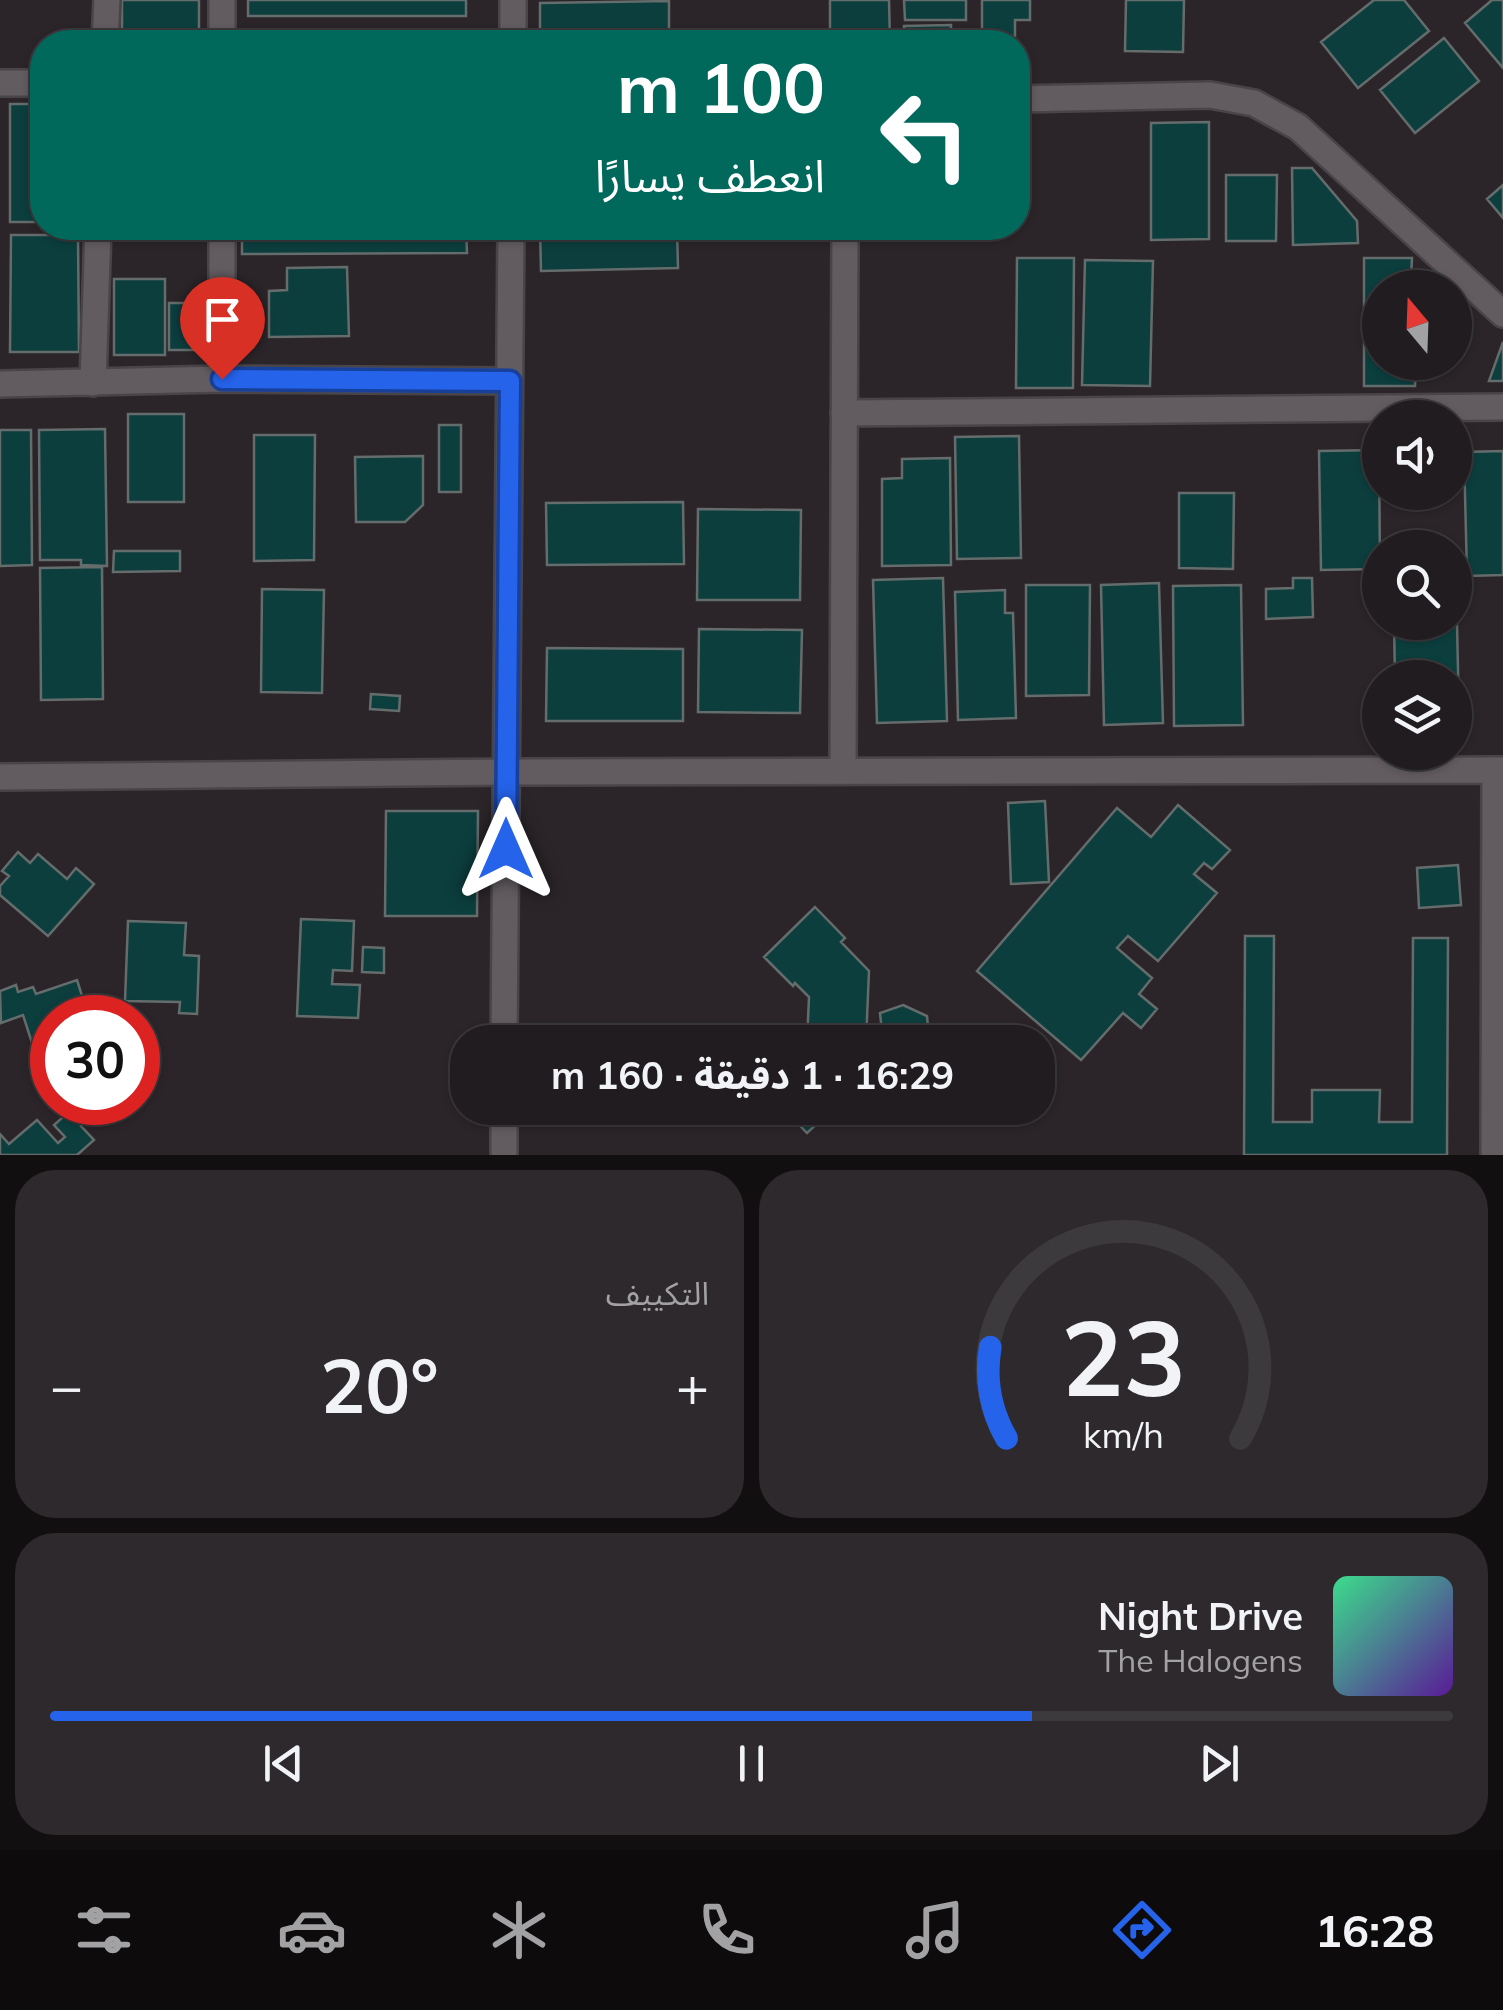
<!DOCTYPE html>
<html lang="ar">
<meta charset="utf-8">
<style>
body{margin:0;font-family:Mulish,"Noto Sans Arabic",sans-serif;background:#2d292c;color:#f1f3f6;direction:rtl;height:100vh;display:flex;flex-direction:column;font-size:38px;white-space:nowrap}
*{box-sizing:border-box;margin:0}
p{font-size:32px;color:#a2a1a4}
.icon{flex:none;width:55px;height:55px;fill:none;stroke:currentColor;stroke-width:2;stroke-linecap:round;stroke-linejoin:round}
.map{position:relative;height:1155px;overflow:hidden;direction:ltr}
.details{display:flex;flex-direction:column;gap:15px;padding:15px;background:#120f11;flex:1}
.details>*{flex:none}
.guide{position:absolute;left:30px;top:30px;width:1000px;height:210px;border-radius:40px;box-shadow:0 2px 8px #0004,0 0 0 2px #3d3a3d;direction:rtl;background:#00695c;color:#fff;overflow:hidden}
.needle{width:65px;rotate:341deg}
.controls{position:absolute;left:1362px;top:270px;display:grid;gap:20px}
.controls a{display:grid;place-items:center;width:110px;height:110px;border-radius:50%;background:#201c1f;box-shadow:0 2px 8px #0004,0 0 0 2px #3d3a3d;font-size:50px}
.speed{position:absolute;left:30px;top:995px;display:flex;gap:20px;font-size:50px;font-weight:700;text-align:center}
.speed>*{display:grid;place-content:center;width:130px;height:130px;border-radius:50%;background:#201c1f;box-shadow:0 2px 8px #0004,0 0 0 2px #3d3a3d;line-height:1}
.speed .limit{border:15px solid #d22;background:#fff;color:#111}
.pin{position:absolute;display:grid;place-items:center;width:85px;height:85px;color:#fff;margin:-102px -42px;border-radius:50% 50% 50% 0;rotate:-45deg;box-shadow:0 0 10px #0007}
.pin .icon{rotate:45deg}
.me{position:absolute;width:110px;margin:-55px;rotate:0deg;stroke-linejoin:round;filter:drop-shadow(0 0 8px #0008)}
.turn{display:flex;align-items:center;gap:35px;height:210px;padding:0 40px;font-size:45px}
.turn .icon{width:130px;height:130px;stroke-width:2.5}
.turn b{display:block;font-size:70px;line-height:85px}
.big{font-size:75px;font-weight:700;line-height:1.1}
.details .widget{flex:1;display:flex;flex-direction:column;justify-content:center;gap:15px;min-width:0;padding:0 35px;border-radius:40px;background:#2d292c}
.details .dial{align-items:center;gap:0}
.dial svg{height:260px;overflow:visible;fill:none;stroke:#3d3a3d;stroke-width:7;stroke-linecap:round;text-anchor:middle}
.dial text{fill:#f1f3f6;stroke:none}
.song{display:flex;align-items:center;gap:30px}
.cover{width:120px;height:120px;border-radius:15px;background:linear-gradient(135deg,hsl(150 70% 55%),hsl(270 70% 35%))}
.played{height:10px;border-radius:5px;background:linear-gradient(90deg,#2563eb 70%,#3d3a3d 70%)}
.keys{display:flex;justify-content:space-around;direction:ltr}
.heat{display:flex;justify-content:space-between;align-items:center;font-size:55px;direction:ltr}
.details .tiles{flex:1;display:grid;gap:15px;grid-template-columns:1fr 1fr}
.widget:last-child{grid-column:span 2}
.trip{position:absolute;left:450px;top:1025px;width:605px;height:100px;border-radius:40px;background:#201c1f;box-shadow:0 2px 8px #0004,0 0 0 2px #3d3a3d;font-weight:700;line-height:100px;text-align:center;direction:rtl}
.menu{display:flex;height:160px;justify-content:space-around;align-items:center;background:#0d0b0c;color:#a2a1a4}
.menu .icon{width:70px;height:70px}
.menu .selected{color:#2563eb}
.menu b{font-size:45px;color:#f1f3f6}
.map>svg:first-child{display:block}
</style>
<div class="map">
<svg width="1503" height="1155" viewBox="0 0 1503 1155">
<rect width="100%" height="100%" fill="#2b2529"/>
<path fill="#0c3e3e" stroke="#656c6c" stroke-width="2.5" d="M 122,0 L 199,0 L 199,42 L 122,42 Z
M 248,0 L 466,0 L 466,16 L 248,16 Z
M 830,0 L 889,0 L 890,42 L 830,42 Z
M 904,0 L 966,0 L 966,20 L 905,20 Z
M 982,0 L 1030,0 L 1030,20 L 1015,20 L 1015,36 L 982,37 Z
M 1126,0 L 1184,0 L 1183,52 L 1125,51 Z
M 1374,0 L 1404,0 L 1429,31 L 1358,88 L 1321,42 Z
M 1492,0 L 1503,0 L 1503,68 L 1465,23 Z
M 669,1 L 669,42 L 540,42 L 540,3 Z
M 951,25 L 951,42 L 904,42 L 904,26 Z
M 1444,38 L 1479,81 L 1415,133 L 1380,90 Z
M 10,104 L 42,104 L 42,222 L 10,222 Z
M 1209,122 L 1209,239 L 1151,240 L 1151,123 Z
M 1292,168 L 1312,168 L 1357,221 L 1358,243 L 1293,245 Z
M 1226,175 L 1277,175 L 1276,241 L 1226,241 Z
M 1503,185 L 1503,218 L 1487,199 Z
M 242,228 L 466,228 L 467,253 L 242,254 Z
M 540,228 L 677,228 L 678,268 L 541,271 Z
M 11,235 L 78,235 L 79,352 L 10,352 Z
M 1017,258 L 1074,258 L 1073,388 L 1016,388 Z
M 1364,258 L 1412,258 L 1411,279 L 1446,278 L 1446,288 L 1380,288 L 1380,362 L 1446,362 L 1416,363 L 1415,386 L 1364,386 Z
M 1085,260 L 1153,261 L 1150,386 L 1082,385 Z
M 347,267 L 349,336 L 269,337 L 269,291 L 287,290 L 287,268 Z
M 114,279 L 165,279 L 165,355 L 114,355 Z
M 169,303 L 208,303 L 209,350 L 169,350 Z
M 1503,342 L 1503,381 L 1489,381 Z
M 128,414 L 184,414 L 184,502 L 128,502 Z
M 439,425 L 461,425 L 461,492 L 439,492 Z
M 105,429 L 107,566 L 81,565 L 81,560 L 40,560 L 39,430 Z
M 0,430 L 31,430 L 32,565 L 0,566 Z
M 254,435 L 315,435 L 314,560 L 254,561 Z
M 1019,436 L 1021,558 L 957,559 L 955,437 Z
M 1379,450 L 1380,569 L 1321,570 L 1319,451 Z
M 1503,451 L 1503,575 L 1467,576 L 1464,452 Z
M 423,456 L 423,505 L 405,522 L 356,522 L 355,457 Z
M 950,458 L 951,565 L 882,566 L 882,479 L 902,478 L 902,459 Z
M 1179,493 L 1234,493 L 1233,569 L 1179,568 Z
M 683,502 L 684,564 L 547,565 L 546,503 Z
M 698,509 L 801,510 L 800,600 L 697,600 Z
M 114,551 L 180,551 L 180,571 L 113,572 Z
M 102,567 L 103,699 L 41,700 L 40,568 Z
M 1456,577 L 1459,716 L 1455,716 L 1455,678 L 1395,678 L 1394,622 L 1455,622 Z
M 943,578 L 947,721 L 877,723 L 873,580 Z
M 1293,578 L 1312,578 L 1313,617 L 1266,619 L 1266,589 L 1293,588 Z
M 1159,583 L 1163,723 L 1104,725 L 1101,585 Z
M 1026,585 L 1090,585 L 1089,695 L 1026,696 Z
M 1241,585 L 1243,725 L 1174,726 L 1173,586 Z
M 262,589 L 324,590 L 322,693 L 261,692 Z
M 1005,590 L 1005,613 L 1013,613 L 1016,718 L 958,720 L 955,592 Z
M 699,629 L 802,630 L 800,713 L 698,712 Z
M 547,648 L 683,649 L 683,721 L 546,721 Z
M 371,694 L 400,696 L 399,711 L 370,709 Z
M 1045,801 L 1049,882 L 1011,884 L 1008,803 Z
M 1178,805 L 1230,850 L 1212,869 L 1204,863 L 1194,874 L 1217,893 L 1158,961 L 1128,936 L 1117,948 L 1152,978 L 1139,994 L 1157,1009 L 1141,1028 L 1123,1013 L 1081,1060 L 977,971 L 1117,808 L 1151,837 Z
M 386,811 L 478,811 L 477,916 L 385,916 Z
M 18,852 L 30,863 L 38,854 L 67,879 L 76,868 L 94,884 L 48,936 L 0,895 L 0,886 L 9,876 L 2,871 Z
M 1458,865 L 1461,905 L 1419,908 L 1417,868 Z
M 815,907 L 845,938 L 841,942 L 869,971 L 866,1042 L 807,1042 L 809,997 L 795,983 L 793,986 L 764,957 Z
M 301,919 L 354,921 L 352,971 L 333,970 L 332,984 L 360,985 L 358,1018 L 297,1016 Z
M 128,921 L 186,923 L 184,955 L 199,956 L 197,1014 L 179,1013 L 180,1002 L 125,1001 Z
M 1245,936 L 1274,936 L 1273,1122 L 1312,1122 L 1312,1090 L 1380,1090 L 1379,1122 L 1412,1122 L 1413,938 L 1448,938 L 1447,1155 L 1244,1155 Z
M 363,947 L 384,948 L 384,973 L 362,972 Z
M 77,980 L 89,1018 L 52,1018 L 52,1036 L 32,1043 L 23,1015 L 1,1023 L 0,991 L 16,985 L 18,992 L 33,987 L 36,994 Z
M 903,1005 L 927,1016 L 929,1037 L 918,1042 L 883,1042 L 880,1013 Z
M 80,1102 L 94,1115 L 81,1126 L 94,1140 L 77,1155 L 0,1155 L 0,1134 L 9,1144 L 37,1120 L 58,1143 L 65,1137 L 54,1125 Z
M 783,1108 L 834,1108 L 807,1133 Z"/>
<g fill="none" stroke-linecap="round" stroke-linejoin="round">
<g stroke="#484447" stroke-width="30">
<path id="street" d="M 105,42 L 107,0
M 222,42 L 222,0
M 513,42 L 513,0
M 0,83 L 42,83
M 1018,99 L 1210,95 L 1254,103 L 1298,127 L 1503,314
M 222,379 L 222,228
M 93,383 L 98,228
M 0,384 L 222,379 L 509,381
M 844,413 L 1503,407
M 843,771 L 845,228
M 0,777 L 507,772 L 1503,770
M 504,1042 L 511,228
M 504,1155 L 504,1108
M 1494,1155 L 1495,770"/>
</g>
<use href="#street" stroke="#625c60" stroke-width="25"/>
</g>
<g fill="none" stroke-linecap="round" stroke-linejoin="round">
<g stroke="#184099" stroke-width="25">
<path id="route" d="M 222,379 L 510,381 L 506,849"/>
</g>
<use href="#route" stroke="#2563eb" stroke-width="18"/>
</g>
</svg>
<div class="controls">
<a><svg class="needle" viewBox="-14 -14 28 28"><path d="M0-13l5 13h-10z" fill="#e53935"/><path d="M0 13l5-13h-10z" fill="#a2a1a4"/></svg></a>
<a><svg class="icon" aria-label="sound" viewBox="0 0 24 24"><path d="M4 9h4l5-4v14l-5-4H4zM17 9q2 3 0 6"/></svg></a>
<a><svg class="icon" aria-label="search" viewBox="0 0 24 24"><circle cx="10" cy="10" r="6"/><path d="M15 15l6 6"/></svg></a>
<a><svg class="icon" aria-label="layers" viewBox="0 0 24 24"><path d="M12 4l9 5-9 5-9-5zM3 14l9 5 9-5"/></svg></a>
</div>
<div class="speed"><div class="limit">30</div></div>
<div class="pin" style="left:222px;top:379px;background:#d93025"><svg class="icon" aria-label="arrive" viewBox="0 0 24 24"><path d="M6 21V4h12l-3 4 3 4H6"/></svg></div>
<svg class="me" style="left:506px;top:849px" viewBox="-20 -20 40 40"><path d="M0-17L14 15 0 8-14 15z" fill="#2563eb" stroke="#fff" stroke-width="4"/></svg>
<div class="trip">16:29 · 1 دقيقة · 160 m</div>
<div class="guide">
<div class="turn"><svg class="icon" aria-label="left" viewBox="0 0 24 24"><path d="M17 20v-9H6M10 6l-5 5 5 5"/></svg><div><b>100 m</b>انعطف يسارًا</div></div>
</div>
</div>
<section class="details">
<div class="tiles">
<div class="widget dial"><svg viewBox="0 0 100 80">
<path d="M14 69A42 42 0 1 1 86 69"/>
<path d="M14 69A42 42 0 0 1 9 41" stroke="#2563eb"/>
<text x="50" y="56" font-size="32" font-weight="700">23</text>
<text x="50" y="72" font-size="11">km/h</text>
</svg></div>
<div class="widget"><p>التكييف</p>
<div class="heat"><a>−</a><b class="big">20°</b><a>+</a></div>
</div>
<div class="widget">
<div class="song"><i class="cover"></i><div><b>Night Drive</b><p>The Halogens</p></div></div>
<div class="played"></div>
<div class="keys"><svg class="icon" aria-label="previous" viewBox="0 0 24 24"><path d="M18 5L8 12l10 7zM5 5v14"/></svg><svg class="icon" aria-label="pause" viewBox="0 0 24 24"><path d="M8 5v14M16 5v14"/></svg><svg class="icon" aria-label="next" viewBox="0 0 24 24"><path d="M6 5l10 7-10 7zM19 5v14"/></svg></div>
</div>
</div>
</section>
<nav class="menu">
<b>16:28</b>
<svg class="icon selected" aria-label="directions" viewBox="0 0 24 24"><path d="M12 3l9 9-9 9-9-9zM9 14v-3h6M13 9l2 2-2 2"/></svg>
<svg class="icon" aria-label="music" viewBox="0 0 24 24"><path d="M9 18V5l10-2v13"/><circle cx="6" cy="18" r="3"/><circle cx="16" cy="16" r="3"/></svg>
<svg class="icon" aria-label="phone" viewBox="0 0 24 24"><path d="M5 4h4l2 5-3 2q2 4 5 5l2-3 5 2v4C11 20 4 13 5 4z"/></svg>
<svg class="icon" aria-label="climate" viewBox="0 0 24 24"><path d="M12 3v18M4 7l16 10M4 17L20 7"/></svg>
<svg class="icon" aria-label="car" viewBox="0 0 24 24"><path d="M5 17H2v-5l4-1 3-4h7l3 4 3 1v5h-3M9 17h6M6 11h13"/><circle cx="7" cy="17" r="2"/><circle cx="17" cy="17" r="2"/></svg>
<svg class="icon" aria-label="filters" viewBox="0 0 24 24"><path d="M4 7h16M4 17h16"/><circle cx="9" cy="7" r="2"/><circle cx="15" cy="17" r="2"/></svg>
</nav>
